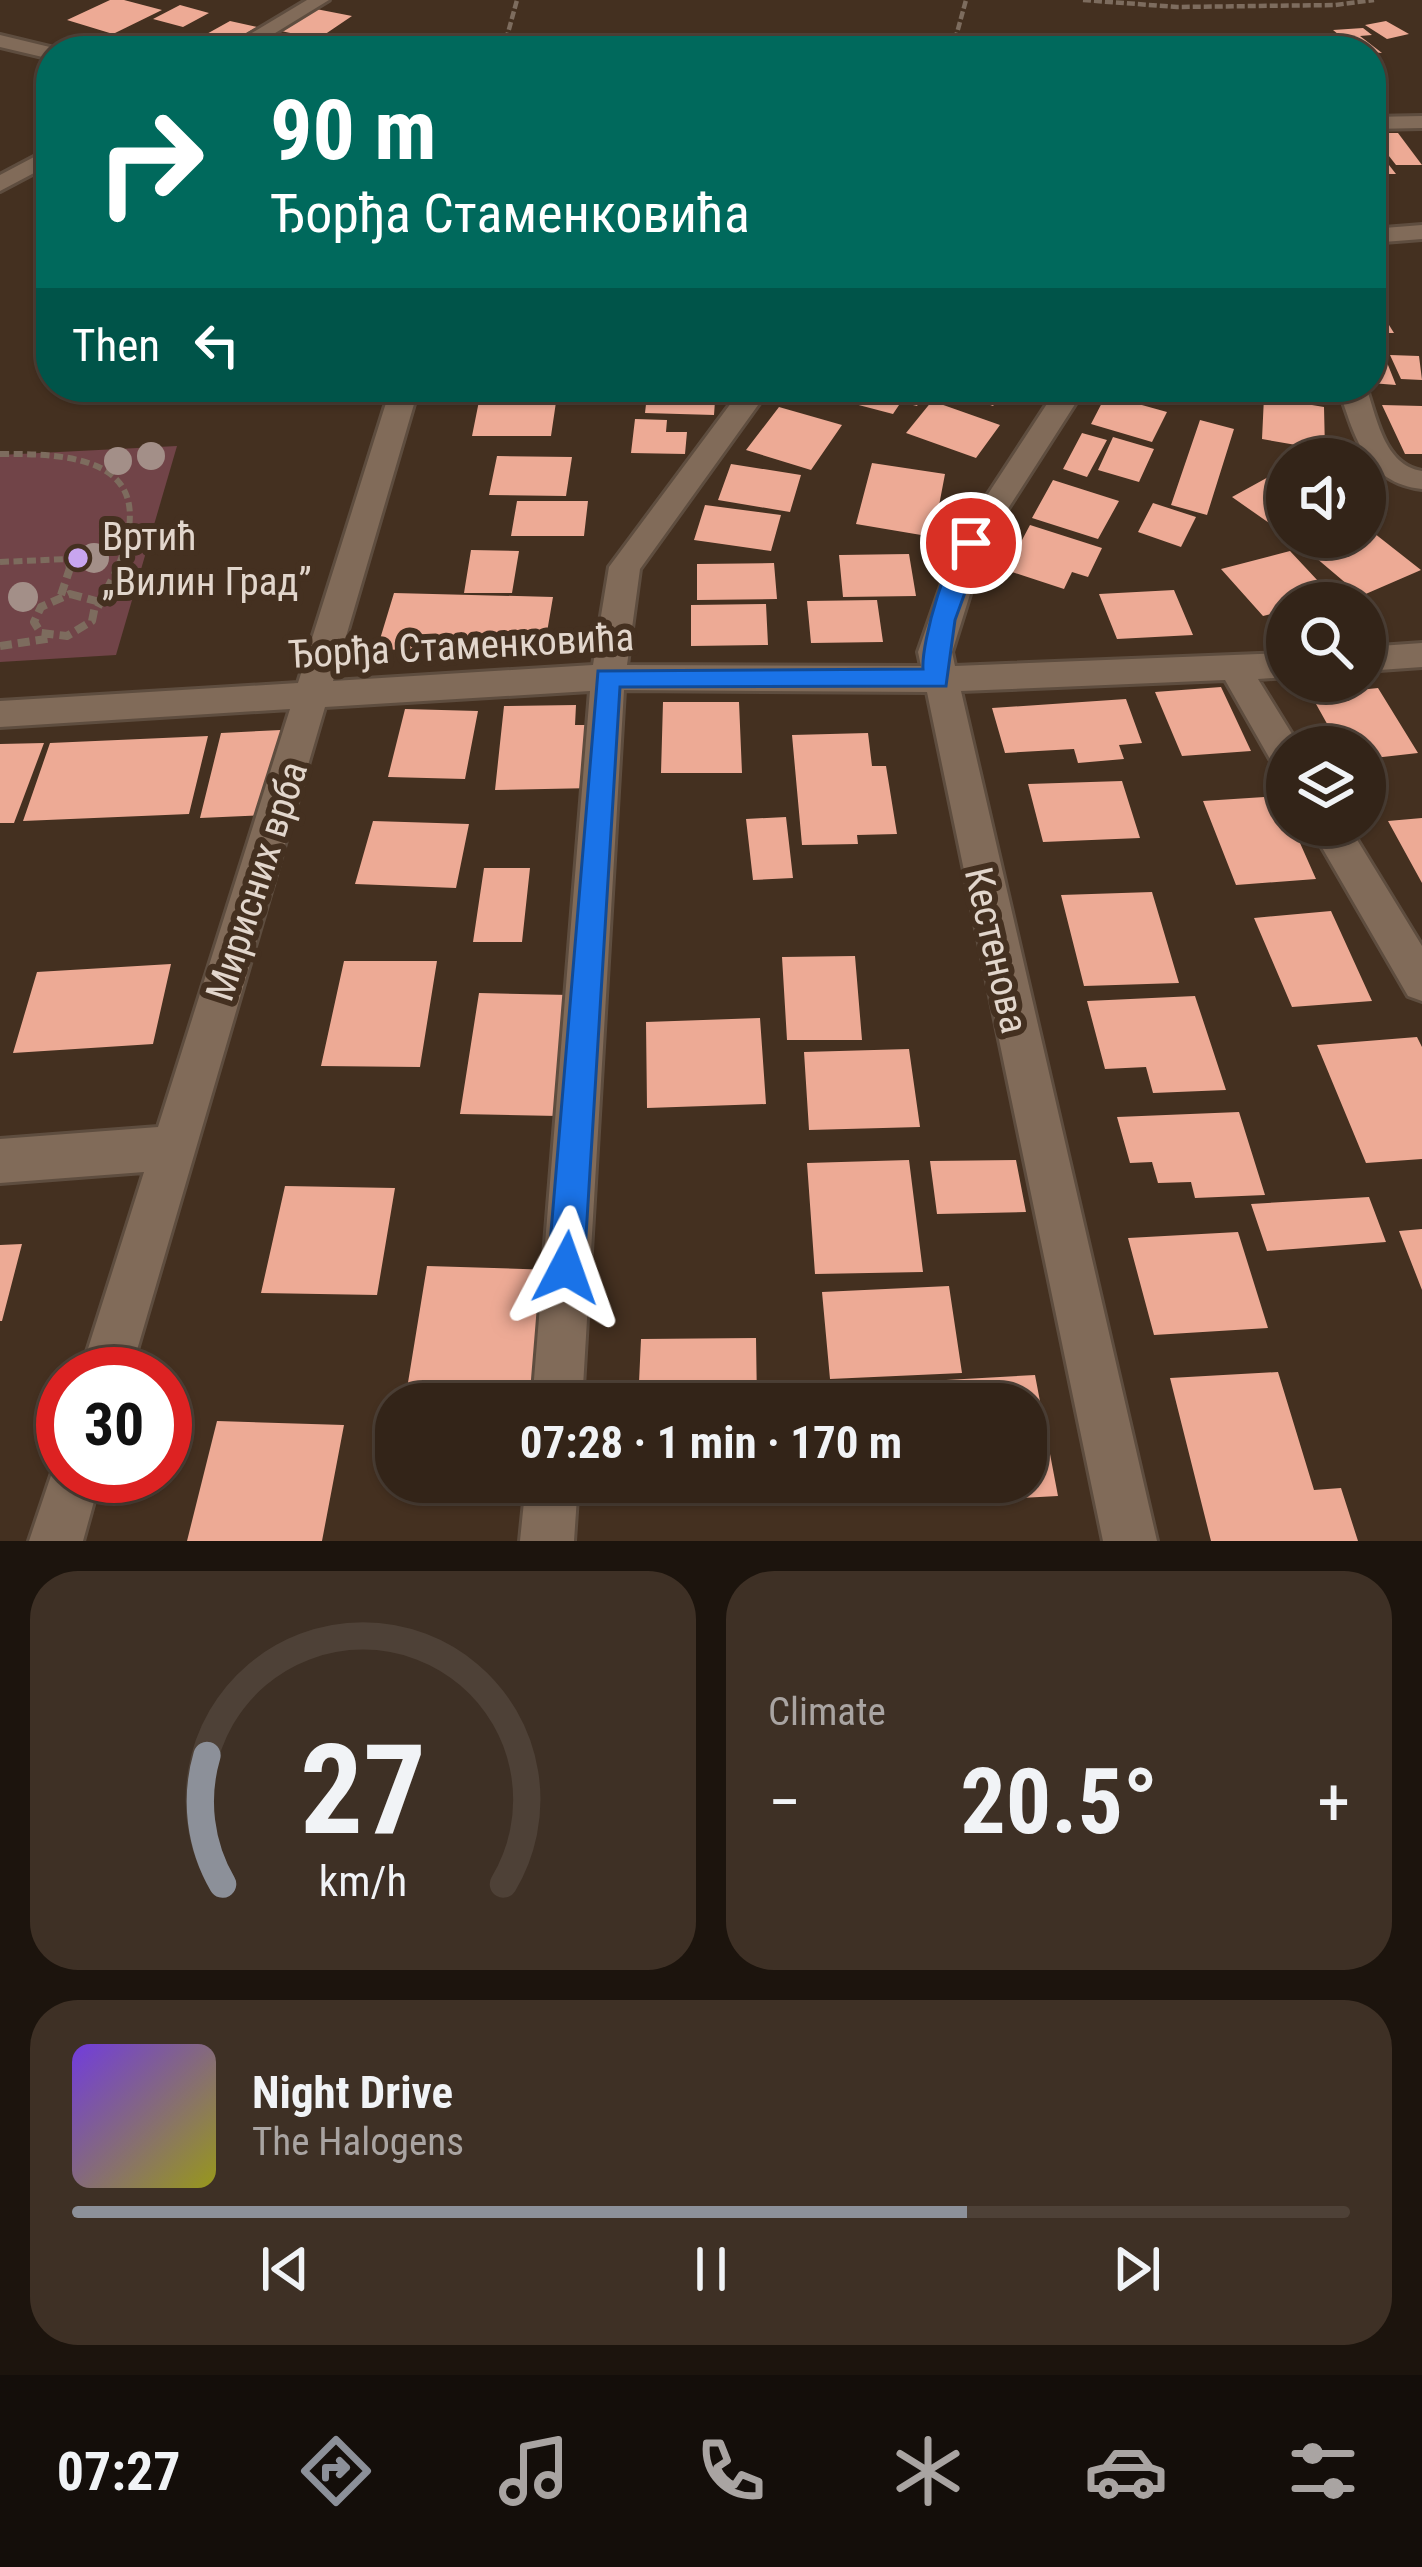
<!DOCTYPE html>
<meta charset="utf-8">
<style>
body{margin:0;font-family:"Roboto Condensed",sans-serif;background:#3e3025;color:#f1f3f6;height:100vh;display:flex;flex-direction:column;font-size:45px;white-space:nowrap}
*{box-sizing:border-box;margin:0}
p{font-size:39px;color:#a9a4a2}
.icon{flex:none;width:66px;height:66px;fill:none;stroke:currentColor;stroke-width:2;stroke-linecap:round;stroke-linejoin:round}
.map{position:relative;height:1541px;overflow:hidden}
.panel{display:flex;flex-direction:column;gap:30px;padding:30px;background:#1c140d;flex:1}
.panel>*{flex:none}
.hud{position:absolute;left:36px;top:36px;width:1350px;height:366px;border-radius:48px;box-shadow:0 3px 9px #0004,0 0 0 3px #4e4137;background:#00695c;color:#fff;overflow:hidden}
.controls{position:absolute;left:1266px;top:438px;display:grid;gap:24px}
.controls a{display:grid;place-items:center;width:120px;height:120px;border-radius:50%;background:#332418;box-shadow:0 3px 9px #0004,0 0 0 3px #4e4137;font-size:60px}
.speed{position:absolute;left:36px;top:1347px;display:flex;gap:24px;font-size:60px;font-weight:700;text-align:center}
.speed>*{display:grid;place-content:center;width:156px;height:156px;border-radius:50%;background:#332418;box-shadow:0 3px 9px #0004,0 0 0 3px #4e4137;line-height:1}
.speed .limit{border:18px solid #d22;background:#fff;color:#111}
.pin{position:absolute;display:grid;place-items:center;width:102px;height:102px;color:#fff;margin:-51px;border:6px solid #fff;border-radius:50%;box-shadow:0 3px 12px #0007}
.me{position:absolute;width:132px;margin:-66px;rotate:4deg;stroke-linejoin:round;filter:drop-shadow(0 0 9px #0008)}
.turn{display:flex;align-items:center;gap:42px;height:252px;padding:0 36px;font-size:54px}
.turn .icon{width:156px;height:156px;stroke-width:2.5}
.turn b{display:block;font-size:84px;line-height:102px}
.then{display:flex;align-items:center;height:114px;padding:0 36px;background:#0003;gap:24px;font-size:45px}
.big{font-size:90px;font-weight:700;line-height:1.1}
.panel .tile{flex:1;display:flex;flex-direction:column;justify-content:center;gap:18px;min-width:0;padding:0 42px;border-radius:48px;background:#3e3025}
.panel .dial{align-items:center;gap:0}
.dial svg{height:312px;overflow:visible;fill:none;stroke:#4e4137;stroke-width:7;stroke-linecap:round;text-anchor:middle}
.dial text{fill:#f1f3f6;stroke:none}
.song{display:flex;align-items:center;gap:36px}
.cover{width:144px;height:144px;border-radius:18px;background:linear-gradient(135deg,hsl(260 70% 55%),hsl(60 70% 35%))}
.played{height:12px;border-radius:6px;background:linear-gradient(90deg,#8c9099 70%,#4e4137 70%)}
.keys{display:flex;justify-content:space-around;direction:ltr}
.heat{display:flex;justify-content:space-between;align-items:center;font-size:66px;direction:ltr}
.panel .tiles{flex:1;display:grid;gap:30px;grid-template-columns:1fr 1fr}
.tile:last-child{grid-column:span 2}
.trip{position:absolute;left:375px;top:1383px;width:672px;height:120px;border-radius:48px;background:#332418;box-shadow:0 3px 9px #0004,0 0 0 3px #4e4137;font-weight:700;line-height:120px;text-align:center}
.dock{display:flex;height:192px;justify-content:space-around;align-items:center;background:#140e0a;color:#a9a4a2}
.dock .icon{width:84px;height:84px}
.dock .current{color:#8c9099}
.dock b{font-size:54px;color:#f1f3f6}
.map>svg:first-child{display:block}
</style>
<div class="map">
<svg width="1422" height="1541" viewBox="0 0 1422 1541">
<rect width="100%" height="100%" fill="#443020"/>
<path fill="#714448" d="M 177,446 L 116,655 L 0,662 L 0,455 Z"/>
<path fill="#edaa95" d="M 110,0 L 124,0 L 162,10 L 113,34 L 67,20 Z
M 180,5 L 209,13 L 183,27 L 153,19 Z
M 316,9 L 352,16 L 318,39 L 281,31 Z
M 230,21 L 257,27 L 222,47 L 194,41 Z
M 1386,21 L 1409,34 L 1387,39 L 1365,25 Z
M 1363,28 L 1372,35 L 1360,36 L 1382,53 L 1359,51 L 1333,30 Z
M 1371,133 L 1398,133 L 1422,165 L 1396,165 Z
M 1371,142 L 1396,174 L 1373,174 Z
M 1379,309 L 1394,333 L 1371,333 L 1371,310 Z
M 1371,344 L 1380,345 L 1396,385 L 1371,383 Z
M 1390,355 L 1419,356 L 1422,380 L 1401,379 Z
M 505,387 L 578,387 L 576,400 L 502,399 Z
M 648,387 L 716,387 L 714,415 L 645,413 Z
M 861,387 L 881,393 L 885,387 L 929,387 L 917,406 L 901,402 L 893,414 L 851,403 Z
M 941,387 L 1008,387 L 993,406 Z
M 1106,395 L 1167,412 L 1152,442 L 1091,424 Z
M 1264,397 L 1324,407 L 1325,450 L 1262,439 Z
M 479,401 L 556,402 L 551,436 L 472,436 Z
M 932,401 L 1000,425 L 976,458 L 906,433 Z
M 1382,405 L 1422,406 L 1422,454 L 1405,454 Z
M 779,407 L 842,425 L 811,470 L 746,450 Z
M 635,419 L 667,420 L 666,432 L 687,432 L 685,454 L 631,453 Z
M 1200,420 L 1234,429 L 1207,515 L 1171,505 Z
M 1082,433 L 1107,440 L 1087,477 L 1063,469 Z
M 1113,437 L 1154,449 L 1139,482 L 1098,470 Z
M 497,456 L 572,457 L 566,496 L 489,495 Z
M 872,463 L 945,474 L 933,537 L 856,524 Z
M 731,464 L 801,475 L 790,512 L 718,500 Z
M 1285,468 L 1287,525 L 1279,530 L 1232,497 Z
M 1053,480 L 1119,501 L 1098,539 L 1032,518 Z
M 517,501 L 588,501 L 584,536 L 511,536 Z
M 1153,503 L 1196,517 L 1181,547 L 1138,532 Z
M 705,505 L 781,515 L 771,551 L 694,540 Z
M 1030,525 L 1102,548 L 1088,577 L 1072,572 L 1064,589 L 1006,570 Z
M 1365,526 L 1421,570 L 1361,596 L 1302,546 L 1323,537 L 1365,537 Z
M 471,550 L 519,551 L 512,593 L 464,593 Z
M 1290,551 L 1333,597 L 1287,603 L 1287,610 L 1263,616 L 1221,569 Z
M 909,554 L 916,596 L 843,597 L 839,555 Z
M 774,563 L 777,599 L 697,600 L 697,564 Z
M 1174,590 L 1193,635 L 1117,639 L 1099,594 Z
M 394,593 L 553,597 L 545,644 L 460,642 L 458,652 L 377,649 Z
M 877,600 L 883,642 L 811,643 L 807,601 Z
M 766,604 L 768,645 L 691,646 L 691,605 Z
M 1221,687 L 1251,751 L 1182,756 L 1155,692 Z
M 1378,688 L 1418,753 L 1365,759 L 1365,747 L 1340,747 L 1311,695 Z
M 1126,699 L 1142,743 L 1119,745 L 1124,759 L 1078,763 L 1074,749 L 1005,753 L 992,708 Z
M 663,702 L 739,702 L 742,773 L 661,773 Z
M 576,705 L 575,725 L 597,725 L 594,788 L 495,790 L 504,706 Z
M 405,709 L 478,711 L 465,779 L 388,777 Z
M 281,730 L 264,815 L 200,818 L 221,733 Z
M 868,733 L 872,766 L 886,766 L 897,834 L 857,835 L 858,844 L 802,845 L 792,735 Z
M 208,736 L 189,814 L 23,821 L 50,743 Z
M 44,743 L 14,823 L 0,823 L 0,744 Z
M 1122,781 L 1140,838 L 1043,842 L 1028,784 Z
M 1279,796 L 1287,825 L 1292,825 L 1316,879 L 1236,885 L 1203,801 Z
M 786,817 L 793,878 L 753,880 L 746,819 Z
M 1422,818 L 1422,883 L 1388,821 Z
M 373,821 L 469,824 L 456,888 L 355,884 Z
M 484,868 L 530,868 L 522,942 L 473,942 Z
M 1152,892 L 1179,983 L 1084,986 L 1061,895 Z
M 1331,911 L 1372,1001 L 1292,1007 L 1254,918 Z
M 855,956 L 862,1040 L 787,1040 L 782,957 Z
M 344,961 L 437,961 L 420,1067 L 321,1066 Z
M 171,964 L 153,1044 L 13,1053 L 37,972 Z
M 479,993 L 570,995 L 558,1116 L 460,1114 Z
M 1195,996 L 1226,1090 L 1153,1093 L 1146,1067 L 1105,1069 L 1087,1001 Z
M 760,1018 L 766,1104 L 647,1108 L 646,1022 Z
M 1417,1037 L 1422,1047 L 1422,1159 L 1366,1163 L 1317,1045 Z
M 909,1049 L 920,1127 L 809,1130 L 804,1052 Z
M 1239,1112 L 1265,1195 L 1195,1198 L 1191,1182 L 1158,1183 L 1152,1162 L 1130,1163 L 1117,1117 Z
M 909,1160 L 923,1272 L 815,1274 L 807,1163 Z
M 1016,1160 L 1026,1212 L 937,1214 L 930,1161 Z
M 285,1186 L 395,1188 L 377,1295 L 261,1293 Z
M 1369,1197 L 1386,1242 L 1267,1251 L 1251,1204 Z
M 1422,1229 L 1422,1290 L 1399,1231 Z
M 1238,1232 L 1268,1328 L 1154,1335 L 1128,1238 Z
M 22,1244 L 2,1321 L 0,1321 L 0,1245 Z
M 427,1266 L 554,1270 L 540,1404 L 405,1401 Z
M 949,1286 L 962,1373 L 830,1379 L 822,1292 Z
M 756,1338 L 757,1404 L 638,1404 L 641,1339 Z
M 1278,1372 L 1314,1490 L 1341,1488 L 1358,1541 L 1211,1541 L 1170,1378 Z
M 1035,1375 L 1058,1496 L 888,1505 L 885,1482 L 1026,1482 L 1026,1404 L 876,1404 L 874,1384 Z
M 217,1421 L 344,1425 L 322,1541 L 187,1541 Z"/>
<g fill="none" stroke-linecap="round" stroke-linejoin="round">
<g stroke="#5e4d3f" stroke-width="6">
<path id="street" d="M 307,0 L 329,0 L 246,51 L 222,51 Z
M 0,35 L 58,49 L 59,51 L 51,51 L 51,59 L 0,47 Z
M 1422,116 L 1422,128 L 1371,129 L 1371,117 Z
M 51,148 L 51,164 L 0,191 L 0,175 Z
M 1422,225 L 1422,239 L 1371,243 L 1371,229 Z
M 391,387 L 419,387 L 333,681 L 593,665 L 609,567 L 743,387 L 771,387 L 640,569 L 627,665 L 921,666 L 918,652 L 956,543 L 1058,387 L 1086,387 L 986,543 L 952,652 L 955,666 L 1287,653 L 1287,677 L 1258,679 L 1300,747 L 1287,747 L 1287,770 L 1274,766 L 1225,680 L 961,691 L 1157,1541 L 1103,1541 L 927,692 L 624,690 L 582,1404 L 532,1404 L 590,691 L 325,707 L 130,1374 L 80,1374 L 144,1172 L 0,1183 L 0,1139 L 158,1127 L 290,709 L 0,727 L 0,701 L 298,683 Z
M 1338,387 L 1366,387 C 1377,418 1384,465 1422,471 L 1422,489 C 1365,483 1354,434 1338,387 Z
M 1422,643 L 1422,667 L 1365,671 L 1365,647 Z
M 1309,825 L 1348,825 L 1422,946 L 1422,1001 L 1408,996 Z
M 63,1455 L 63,1476 L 101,1476 L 83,1541 L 29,1541 L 57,1458 Z
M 526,1482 L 578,1482 L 574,1541 L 520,1541 Z"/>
</g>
<path stroke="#7d6c5e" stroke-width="4.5" stroke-dasharray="8 3" stroke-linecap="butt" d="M 1083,0 L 1177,7 L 1335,5 L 1374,0
M 503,51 L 517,0
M 952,51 L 966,0"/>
<path stroke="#7d6c5e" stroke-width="6" stroke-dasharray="9 4.5" stroke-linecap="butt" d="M 0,454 C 86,453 162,464 116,571
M 0,562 L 68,559 L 69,571"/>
<path stroke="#7d6c5e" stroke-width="8" stroke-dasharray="12 6" stroke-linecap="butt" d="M 70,594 L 96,601 L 92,621 L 67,636 L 41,633 L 34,622 L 41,607 Z
M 61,595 L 70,568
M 98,607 L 118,568
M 0,646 L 52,638"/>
<use href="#street" fill="#816b59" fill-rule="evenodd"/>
</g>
<g fill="#a38f88">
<circle cx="151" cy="456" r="14"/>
<circle cx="118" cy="461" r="14"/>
<circle cx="94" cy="558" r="15"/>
<circle cx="23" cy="597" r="15"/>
</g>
<path fill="#1a73e8" stroke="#114b97" stroke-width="3" d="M 971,535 L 983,543 L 955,620 L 946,686 L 620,687 L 584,1268 L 579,1280 L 566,1286 L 554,1280 L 548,1268 L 598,671 L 923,669 C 921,643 948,544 971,535 Z"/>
<circle fill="#c8a5ef" stroke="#443020" stroke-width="4.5" cx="78" cy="558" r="12"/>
<g text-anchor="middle" stroke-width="12" stroke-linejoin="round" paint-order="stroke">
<g font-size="39" fill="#e2d6cc" stroke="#443020" text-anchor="start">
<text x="102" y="550">Вртић<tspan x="102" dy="45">„Вилин Град”</tspan></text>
</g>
<g font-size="39" fill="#e2d6cc" stroke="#443020">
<text transform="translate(461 645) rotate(-3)" y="14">Ђорђа Стаменковића</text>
<text transform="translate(256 881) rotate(-72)" y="14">Мирисних врба</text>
<text transform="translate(997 950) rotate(77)" y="14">Кестенова</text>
</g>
</g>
</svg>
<div class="controls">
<a><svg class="icon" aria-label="sound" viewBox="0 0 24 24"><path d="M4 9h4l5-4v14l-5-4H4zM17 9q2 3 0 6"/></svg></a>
<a><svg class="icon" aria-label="search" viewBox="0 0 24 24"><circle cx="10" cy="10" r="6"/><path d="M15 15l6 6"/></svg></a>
<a><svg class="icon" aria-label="layers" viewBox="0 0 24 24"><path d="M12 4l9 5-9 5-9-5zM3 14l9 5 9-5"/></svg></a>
</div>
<div class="speed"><div class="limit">30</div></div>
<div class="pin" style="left:971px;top:543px;background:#d93025"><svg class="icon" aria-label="arrive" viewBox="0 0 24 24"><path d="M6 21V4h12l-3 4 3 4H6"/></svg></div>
<svg class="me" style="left:566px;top:1268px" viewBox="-20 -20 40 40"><path d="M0-17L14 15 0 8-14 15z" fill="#1a73e8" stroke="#fff" stroke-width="4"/></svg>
<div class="trip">07:28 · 1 min · 170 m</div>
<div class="hud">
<div class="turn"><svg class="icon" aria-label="right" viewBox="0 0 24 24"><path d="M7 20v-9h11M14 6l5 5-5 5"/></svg><div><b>90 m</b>Ђорђа Стаменковића</div></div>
<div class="then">Then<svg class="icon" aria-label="left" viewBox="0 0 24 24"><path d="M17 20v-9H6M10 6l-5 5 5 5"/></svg></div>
</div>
</div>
<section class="panel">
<div class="tiles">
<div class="tile dial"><svg viewBox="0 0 100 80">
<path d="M14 69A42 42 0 1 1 86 69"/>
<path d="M14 69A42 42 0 0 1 10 36" stroke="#8c9099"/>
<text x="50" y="56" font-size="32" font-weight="700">27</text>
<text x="50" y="72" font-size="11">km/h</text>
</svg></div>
<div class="tile"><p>Climate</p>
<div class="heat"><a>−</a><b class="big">20.5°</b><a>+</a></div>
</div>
<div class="tile">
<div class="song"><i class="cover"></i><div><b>Night Drive</b><p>The Halogens</p></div></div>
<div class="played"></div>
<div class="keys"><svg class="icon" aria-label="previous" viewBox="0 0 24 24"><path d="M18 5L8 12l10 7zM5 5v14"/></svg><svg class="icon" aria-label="pause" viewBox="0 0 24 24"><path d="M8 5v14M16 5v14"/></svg><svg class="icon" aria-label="next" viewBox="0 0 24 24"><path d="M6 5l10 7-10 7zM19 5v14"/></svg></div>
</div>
</div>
</section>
<nav class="dock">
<b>07:27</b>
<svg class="icon current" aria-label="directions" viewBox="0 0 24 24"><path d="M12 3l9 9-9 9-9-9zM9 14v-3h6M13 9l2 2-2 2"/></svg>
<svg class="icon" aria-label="music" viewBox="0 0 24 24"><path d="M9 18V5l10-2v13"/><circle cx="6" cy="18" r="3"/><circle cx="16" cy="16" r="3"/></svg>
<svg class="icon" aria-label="phone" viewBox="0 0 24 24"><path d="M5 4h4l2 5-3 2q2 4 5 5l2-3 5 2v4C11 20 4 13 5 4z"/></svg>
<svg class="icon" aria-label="climate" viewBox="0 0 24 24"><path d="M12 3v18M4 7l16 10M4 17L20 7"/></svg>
<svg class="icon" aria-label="car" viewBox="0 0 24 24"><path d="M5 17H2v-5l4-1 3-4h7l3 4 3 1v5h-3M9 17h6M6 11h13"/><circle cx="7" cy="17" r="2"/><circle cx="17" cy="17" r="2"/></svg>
<svg class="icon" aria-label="filters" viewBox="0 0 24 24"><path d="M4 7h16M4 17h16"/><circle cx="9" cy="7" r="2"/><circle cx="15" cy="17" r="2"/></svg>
</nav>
